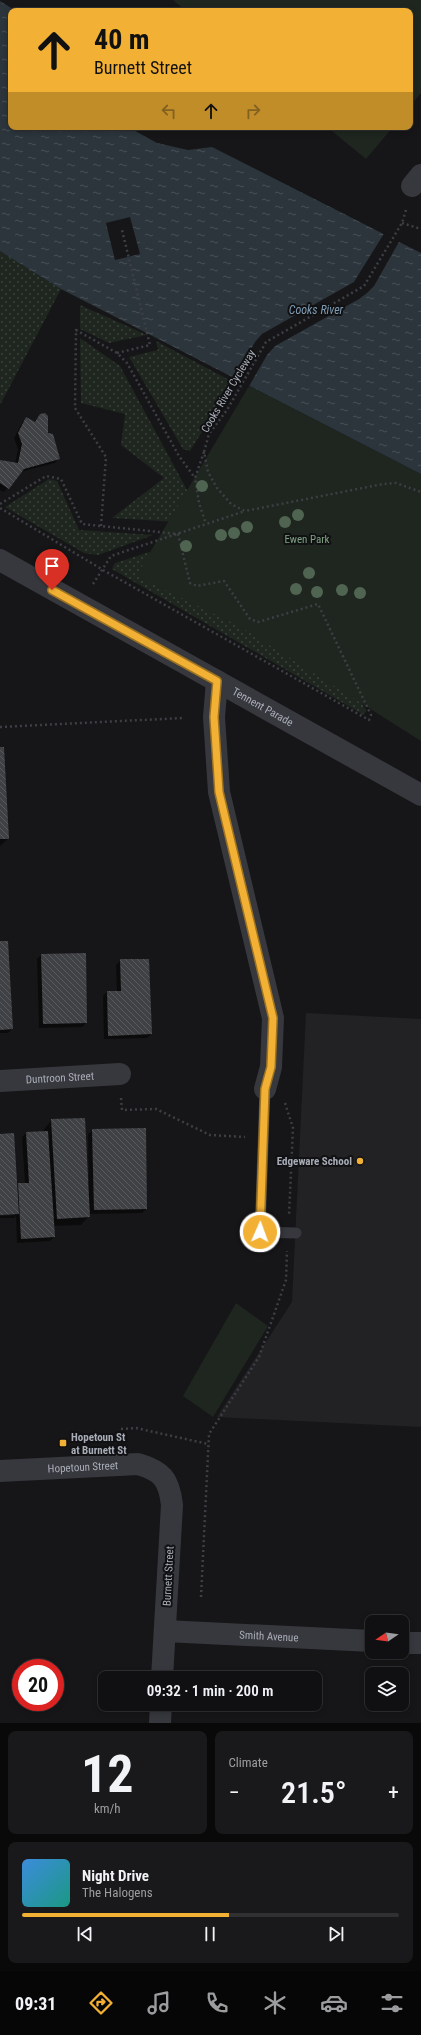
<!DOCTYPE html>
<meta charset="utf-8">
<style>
body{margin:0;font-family:"Roboto Condensed",sans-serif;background:#19191b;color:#f1f3f6;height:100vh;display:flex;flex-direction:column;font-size:15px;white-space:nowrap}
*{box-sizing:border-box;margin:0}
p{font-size:13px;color:#9c9d9f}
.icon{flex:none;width:22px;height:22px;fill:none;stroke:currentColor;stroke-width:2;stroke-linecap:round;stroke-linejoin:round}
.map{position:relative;height:1723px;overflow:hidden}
.drawer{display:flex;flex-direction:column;gap:8px;padding:8px;background:#09090a;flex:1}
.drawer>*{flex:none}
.guide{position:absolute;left:8px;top:8px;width:405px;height:122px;border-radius:8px;box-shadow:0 2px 6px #0003,0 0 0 1px #303032;background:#f2b134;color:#111;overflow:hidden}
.needle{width:26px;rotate:257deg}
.tools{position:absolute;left:365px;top:1615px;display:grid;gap:8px}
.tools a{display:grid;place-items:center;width:44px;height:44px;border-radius:8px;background:#101012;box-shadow:0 2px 6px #0003,0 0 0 1px #303032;font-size:20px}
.speed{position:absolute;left:12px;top:1659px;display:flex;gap:8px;font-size:20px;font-weight:700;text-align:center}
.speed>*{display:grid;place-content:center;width:52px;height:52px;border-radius:50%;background:#101012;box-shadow:0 2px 6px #0003,0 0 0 1px #303032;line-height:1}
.speed .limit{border:6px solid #d22;background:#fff;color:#111}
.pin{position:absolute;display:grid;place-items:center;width:34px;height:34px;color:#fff;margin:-41px -17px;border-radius:50% 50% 50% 0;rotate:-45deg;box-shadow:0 0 4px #0007}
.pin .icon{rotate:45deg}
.me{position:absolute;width:44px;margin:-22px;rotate:2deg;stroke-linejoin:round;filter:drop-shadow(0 0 3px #0008)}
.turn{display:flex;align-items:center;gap:14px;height:84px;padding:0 20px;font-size:18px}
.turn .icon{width:52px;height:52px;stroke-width:2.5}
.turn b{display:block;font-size:28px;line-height:34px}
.lanes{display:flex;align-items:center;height:38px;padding:0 20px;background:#0003;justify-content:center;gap:20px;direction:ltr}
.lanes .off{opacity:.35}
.big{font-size:30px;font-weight:600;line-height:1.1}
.drawer .tile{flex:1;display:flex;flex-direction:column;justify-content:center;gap:6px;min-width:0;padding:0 14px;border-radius:8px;background:#19191b}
.drawer .dial{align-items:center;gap:0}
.dial b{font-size:52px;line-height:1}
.song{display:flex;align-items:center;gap:12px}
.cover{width:48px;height:48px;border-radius:6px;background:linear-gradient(135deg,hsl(210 70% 55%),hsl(170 70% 35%))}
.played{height:4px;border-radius:2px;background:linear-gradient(90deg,#f2b134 55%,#303032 55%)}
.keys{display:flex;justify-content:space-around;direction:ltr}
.heat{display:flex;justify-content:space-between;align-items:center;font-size:22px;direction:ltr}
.drawer .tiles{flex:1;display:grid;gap:8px;grid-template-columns:1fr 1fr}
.tile:last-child{grid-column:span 2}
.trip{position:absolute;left:98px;top:1671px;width:224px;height:40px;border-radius:8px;background:#101012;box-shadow:0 2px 6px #0003,0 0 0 1px #303032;font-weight:600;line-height:40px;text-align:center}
.tab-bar{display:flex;height:64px;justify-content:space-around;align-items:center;background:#060607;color:#9c9d9f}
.tab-bar .icon{width:28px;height:28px}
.tab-bar .selected{color:#f2b134}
.tab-bar b{font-size:18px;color:#f1f3f6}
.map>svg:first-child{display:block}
</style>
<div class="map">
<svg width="421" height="1723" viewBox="0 0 421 1723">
<defs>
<pattern id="grass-dots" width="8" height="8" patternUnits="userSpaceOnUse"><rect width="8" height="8" fill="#1e261f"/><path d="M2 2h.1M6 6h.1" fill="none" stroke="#3c433d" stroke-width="1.8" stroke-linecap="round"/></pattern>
<pattern id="water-ripples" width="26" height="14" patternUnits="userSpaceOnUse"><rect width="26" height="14" fill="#2c353c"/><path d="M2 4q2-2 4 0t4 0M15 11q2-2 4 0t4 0" fill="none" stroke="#485056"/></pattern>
<pattern id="building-back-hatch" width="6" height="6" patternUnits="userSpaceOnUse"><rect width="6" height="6" fill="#404145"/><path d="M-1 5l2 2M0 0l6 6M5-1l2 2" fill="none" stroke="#595a5e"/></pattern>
</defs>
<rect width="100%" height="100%" fill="#161618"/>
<path fill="#222225" d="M 306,1013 L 421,1019 L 421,1427 L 217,1417 L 292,1302 Z"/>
<path fill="url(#grass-dots)" d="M 0,251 L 61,289 L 0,405 Z
M 80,305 L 147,335 L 109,343 L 80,329 Z
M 80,338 L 120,366 L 193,501 L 177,522 L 112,518 L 164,478 L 121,445 L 125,414 L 81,403 Z
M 156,341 L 233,382 L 190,451 L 183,449 L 129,357 L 158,350 Z
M 49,479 L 57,481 L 79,530 L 153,535 L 98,555 L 84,553 L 5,507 Z
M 175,544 L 315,611 L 366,711 L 364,715 L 112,569 L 115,563 Z"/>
<path fill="#1e261f" d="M 173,0 L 421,0 L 421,93 L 410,106 L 410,11 L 186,11 Z
M 327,127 L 393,127 L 366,159 Z
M 249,386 L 421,474 L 421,741 L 239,626 L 136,576 Z
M 236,1303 L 268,1326 L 213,1417 L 183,1396 Z"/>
<path fill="url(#water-ripples)" d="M 0,1 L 16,11 L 11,11 L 11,127 L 128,127 L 157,143 L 188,150 L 212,147 L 421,253 L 421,474 L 61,289 L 0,251 Z"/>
<path fill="#161618" d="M 130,217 L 140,254 L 115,260 L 106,223 Z
M 385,232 L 400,240 L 374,286 L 367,293 L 359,299 L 275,346 L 267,355 L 248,388 L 234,380 L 255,342 L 262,334 L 354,282 Z"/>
<path fill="#0007" d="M 41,415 L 47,434 L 59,458 L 55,463 L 20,472 L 4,492 L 0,490 L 0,461 L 15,464 L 18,449 L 14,438 L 22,423 L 26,418 L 34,423 Z
M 0,748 L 8,839 L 0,846 Z
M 0,942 L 12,1029 L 8,1033 L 0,1033 Z
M 41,955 L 86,1023 L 82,1027 L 39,1028 L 37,959 Z
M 121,960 L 151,1034 L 147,1038 L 104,1039 L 103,996 L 107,992 L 117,992 L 116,965 Z
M 52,1120 L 87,1182 L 89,1182 L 88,1134 L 93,1130 L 145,1129 L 146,1209 L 142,1213 L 89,1214 L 89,1216 L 81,1225 L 53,1226 L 54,1237 L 50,1241 L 17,1243 L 16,1216 L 14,1218 L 0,1218 L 0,1216 L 15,1215 L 15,1213 L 0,1214 L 0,1135 L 16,1186 L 25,1184 L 22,1137 L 26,1133 L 44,1132 L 44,1129 Z"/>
<path fill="url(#building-back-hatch)" d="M 45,413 L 48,416 L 48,433 L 53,434 L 60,459 L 24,469 L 9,489 L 0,483 L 0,460 L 18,463 L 22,444 L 18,433 L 26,417 L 35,422 L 40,414 Z
M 0,747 L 4,747 L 9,839 L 0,839 Z
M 0,941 L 8,941 L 13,1029 L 0,1030 Z
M 86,953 L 87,1023 L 43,1024 L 41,954 Z
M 120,959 L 149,959 L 152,1034 L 108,1036 L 107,991 L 121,991 Z
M 85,1118 L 90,1217 L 57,1219 L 51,1119 Z
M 146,1128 L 147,1209 L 94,1210 L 92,1129 Z
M 48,1131 L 55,1237 L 21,1239 L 18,1183 L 29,1183 L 26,1132 Z
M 14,1133 L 19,1214 L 0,1215 L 0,1134 Z"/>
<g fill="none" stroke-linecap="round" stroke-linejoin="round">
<path stroke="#3d3f44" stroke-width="2.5" stroke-dasharray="2 3" stroke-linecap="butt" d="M 406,210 L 402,223 L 364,286 L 266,342 L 227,410 L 209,434 L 204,452 L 208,472 L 217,488 L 231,504 L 245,511 L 383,484 L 396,483 L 421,492
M 402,223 L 421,229
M 117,353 L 150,345 L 122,230
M 204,452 L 195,478 L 199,503 L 206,524
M 0,504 L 46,476 L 61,479 L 82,524 L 178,534 L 190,583 L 197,586 L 224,581 L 250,619 L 258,622 L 318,604 L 371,715 L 369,720 L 103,570 L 0,508
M 101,526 L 106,457 L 75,408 L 76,330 L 117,353 L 127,363 L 179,456 L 195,478
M 93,584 L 111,556 L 245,511
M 0,727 L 183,718
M 121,1098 L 122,1110 L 156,1109 L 210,1135 L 245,1137
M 285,1103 L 293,1128 L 289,1215
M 121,1429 L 136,1428 L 208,1444
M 201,1597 L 209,1434 L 259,1357 L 286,1280 L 287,1251"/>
<path stroke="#37383d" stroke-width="11" d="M 265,1089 L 260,1232 L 296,1233"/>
<g stroke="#37383d" stroke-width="22">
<path d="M 412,186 L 421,175"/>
<path id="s1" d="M 0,560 L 421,795"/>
<path d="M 217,681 L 214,717 L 219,792 L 273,1018 L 271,1067 L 265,1089"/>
<path id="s2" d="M 0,1081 L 120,1074"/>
<path id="s3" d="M 0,1471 L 138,1464 C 162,1471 169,1479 172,1505 L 162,1678"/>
<path id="s4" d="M 165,1631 L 372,1641"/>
<path d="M 402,1643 L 421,1643"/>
<path d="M 160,1723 L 161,1704"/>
</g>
</g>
<g fill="#506452">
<circle cx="202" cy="486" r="6"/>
<circle cx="298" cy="515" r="6"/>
<circle cx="285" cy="522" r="6"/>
<circle cx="247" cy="527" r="6"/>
<circle cx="234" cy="533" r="6"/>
<circle cx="221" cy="535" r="6"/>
<circle cx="186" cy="546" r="6"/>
<circle cx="309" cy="573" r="6"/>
<circle cx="296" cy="589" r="6"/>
<circle cx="342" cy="590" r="6"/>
<circle cx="317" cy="592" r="6"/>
<circle cx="360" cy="593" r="6"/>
</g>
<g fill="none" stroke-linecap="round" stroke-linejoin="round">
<g stroke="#9d7322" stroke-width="10">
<path id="route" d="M 52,590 L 217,681 L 214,717 L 219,792 L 273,1018 L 271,1067 L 265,1089 L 260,1232"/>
</g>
<use href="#route" stroke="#f2b134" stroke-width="7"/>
</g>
<g fill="#f2b134" stroke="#111113" stroke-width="1.5">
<circle cx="360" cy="1161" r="4"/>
<rect x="59" y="1439" width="8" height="8" rx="2"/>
</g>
<g text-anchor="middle" stroke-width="4" stroke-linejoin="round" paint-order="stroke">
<g font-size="11" fill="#a8adb8" stroke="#111113">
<text transform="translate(228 391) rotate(-59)" y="4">Cooks River Cycleway</text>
<text dy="4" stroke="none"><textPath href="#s1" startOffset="301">Tennent Parade</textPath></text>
<text dy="4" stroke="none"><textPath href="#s2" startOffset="60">Duntroon Street</textPath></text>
<text dy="4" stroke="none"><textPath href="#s3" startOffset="83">Hopetoun Street</textPath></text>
<text transform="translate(168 1576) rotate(-87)" y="4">Burnett Street</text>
<text dy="4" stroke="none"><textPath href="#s4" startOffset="104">Smith Avenue</textPath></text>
</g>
<g font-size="11" fill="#7fa381" stroke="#111113">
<text x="307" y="543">Ewen Park</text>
</g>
<g font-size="11" font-weight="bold" fill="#a8adb8" stroke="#111113" text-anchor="end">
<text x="352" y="1165">Edgeware School</text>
<text x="71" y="1441" text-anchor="start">Hopetoun St<tspan x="71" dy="13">at Burnett St</tspan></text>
</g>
<g font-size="12" font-style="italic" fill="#7f9bb3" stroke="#111113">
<text x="316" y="314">Cooks River</text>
</g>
</g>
</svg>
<div class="tools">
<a><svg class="needle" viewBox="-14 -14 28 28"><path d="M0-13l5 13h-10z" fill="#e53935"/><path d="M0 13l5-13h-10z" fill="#9c9d9f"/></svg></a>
<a><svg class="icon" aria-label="layers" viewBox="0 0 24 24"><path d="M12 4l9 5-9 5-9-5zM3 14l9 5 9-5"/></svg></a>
</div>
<div class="speed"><div class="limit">20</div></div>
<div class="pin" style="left:52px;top:590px;background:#d93025"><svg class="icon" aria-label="arrive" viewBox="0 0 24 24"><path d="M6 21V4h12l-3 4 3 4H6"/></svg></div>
<svg class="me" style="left:260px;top:1232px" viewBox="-20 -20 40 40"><circle r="17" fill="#f2b134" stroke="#fff" stroke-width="3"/><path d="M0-11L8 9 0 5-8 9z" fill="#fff"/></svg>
<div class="trip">09:32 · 1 min · 200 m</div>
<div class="guide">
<div class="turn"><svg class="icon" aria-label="ahead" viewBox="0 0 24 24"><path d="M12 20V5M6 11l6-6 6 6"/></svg><div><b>40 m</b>Burnett Street</div></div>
<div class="lanes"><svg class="icon off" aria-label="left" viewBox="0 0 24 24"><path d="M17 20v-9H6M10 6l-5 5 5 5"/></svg><svg class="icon" aria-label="ahead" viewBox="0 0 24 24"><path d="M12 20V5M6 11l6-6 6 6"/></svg><svg class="icon off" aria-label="right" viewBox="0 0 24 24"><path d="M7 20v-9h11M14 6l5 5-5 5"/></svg></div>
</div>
</div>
<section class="drawer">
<div class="tiles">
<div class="tile dial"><b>12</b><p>km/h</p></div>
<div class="tile"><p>Climate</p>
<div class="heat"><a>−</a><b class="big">21.5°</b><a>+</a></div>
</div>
<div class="tile">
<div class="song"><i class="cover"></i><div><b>Night Drive</b><p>The Halogens</p></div></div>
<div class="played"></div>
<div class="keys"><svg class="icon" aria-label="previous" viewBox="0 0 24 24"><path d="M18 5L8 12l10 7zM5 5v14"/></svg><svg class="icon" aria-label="pause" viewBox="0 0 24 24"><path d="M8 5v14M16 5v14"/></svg><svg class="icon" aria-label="next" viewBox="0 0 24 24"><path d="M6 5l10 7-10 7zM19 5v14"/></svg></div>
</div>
</div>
</section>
<nav class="tab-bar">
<b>09:31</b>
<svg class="icon selected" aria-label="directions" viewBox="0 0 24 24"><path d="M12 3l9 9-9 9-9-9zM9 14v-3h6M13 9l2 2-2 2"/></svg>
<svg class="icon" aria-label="music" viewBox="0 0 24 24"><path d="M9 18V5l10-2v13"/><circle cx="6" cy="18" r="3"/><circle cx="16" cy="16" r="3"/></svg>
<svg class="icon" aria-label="phone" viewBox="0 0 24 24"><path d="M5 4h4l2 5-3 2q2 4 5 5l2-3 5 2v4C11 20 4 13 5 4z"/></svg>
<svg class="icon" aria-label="climate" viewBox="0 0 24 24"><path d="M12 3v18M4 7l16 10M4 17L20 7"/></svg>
<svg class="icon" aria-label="car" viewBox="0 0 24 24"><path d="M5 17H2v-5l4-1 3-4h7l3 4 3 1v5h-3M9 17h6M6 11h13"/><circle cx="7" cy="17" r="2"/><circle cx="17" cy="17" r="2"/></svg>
<svg class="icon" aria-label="filters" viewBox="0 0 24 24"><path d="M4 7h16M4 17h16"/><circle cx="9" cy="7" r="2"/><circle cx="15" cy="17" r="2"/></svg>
</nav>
